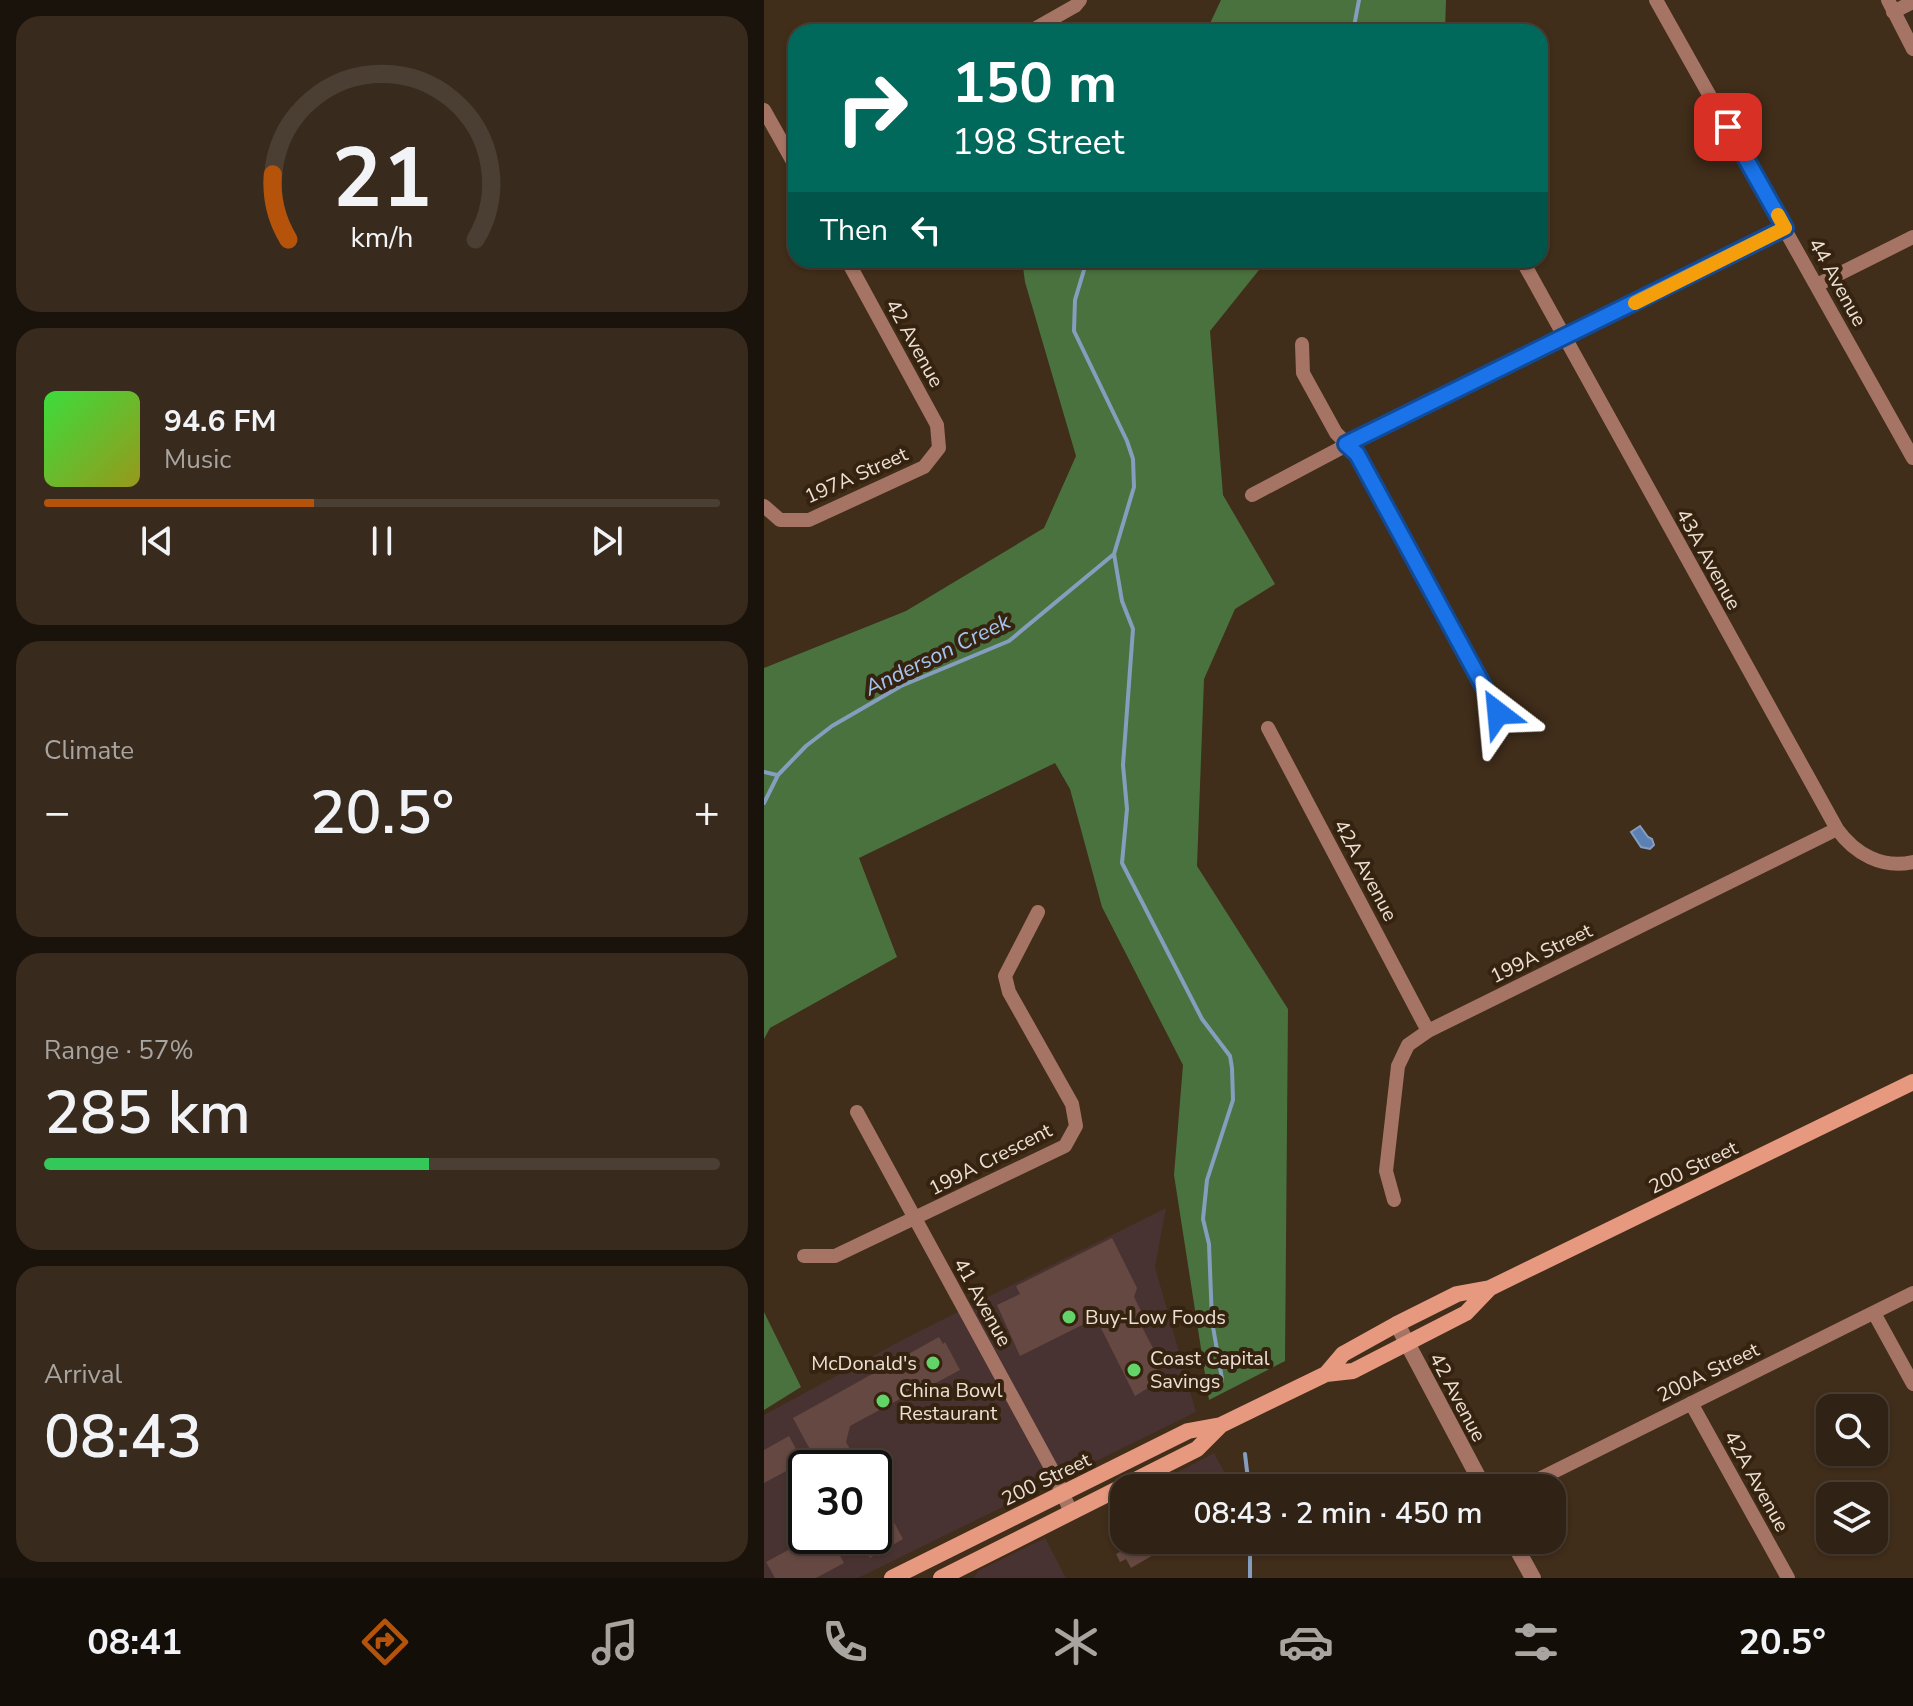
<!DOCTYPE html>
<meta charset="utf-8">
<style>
body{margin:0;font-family:"Nunito Sans",sans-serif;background:#382a1d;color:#f1f3f6;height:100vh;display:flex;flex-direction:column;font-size:30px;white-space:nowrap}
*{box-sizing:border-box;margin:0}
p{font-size:26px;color:#a8a4a0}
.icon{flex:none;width:44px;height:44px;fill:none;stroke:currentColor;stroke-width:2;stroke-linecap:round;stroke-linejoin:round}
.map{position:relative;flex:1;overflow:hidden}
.details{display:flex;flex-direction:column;gap:16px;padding:16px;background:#1a130b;width:764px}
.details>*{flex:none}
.top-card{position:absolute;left:24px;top:24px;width:760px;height:244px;border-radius:24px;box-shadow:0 2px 6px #0004,0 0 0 2px #4b3f34;background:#00695c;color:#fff;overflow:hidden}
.controls{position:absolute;left:1052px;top:1394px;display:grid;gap:16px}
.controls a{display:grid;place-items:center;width:72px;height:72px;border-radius:16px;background:#302214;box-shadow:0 2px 6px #0004,0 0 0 2px #4b3f34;font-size:40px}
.speed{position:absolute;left:24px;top:1450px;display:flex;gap:16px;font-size:40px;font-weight:700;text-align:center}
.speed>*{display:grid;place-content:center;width:104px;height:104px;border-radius:50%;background:#302214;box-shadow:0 2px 6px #0004,0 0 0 2px #4b3f34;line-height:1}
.speed .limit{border:4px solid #111;border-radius:12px;background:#fff;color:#111}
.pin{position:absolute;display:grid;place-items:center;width:68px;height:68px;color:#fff;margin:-34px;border-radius:16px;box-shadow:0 4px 12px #0006}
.me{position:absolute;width:88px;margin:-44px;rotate:331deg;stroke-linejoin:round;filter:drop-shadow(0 0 6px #0008)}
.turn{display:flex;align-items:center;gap:28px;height:168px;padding:0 32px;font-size:36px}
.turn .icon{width:104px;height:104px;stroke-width:2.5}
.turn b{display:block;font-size:56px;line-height:68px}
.then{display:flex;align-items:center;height:76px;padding:0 32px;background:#0003;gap:16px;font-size:30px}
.big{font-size:60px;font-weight:600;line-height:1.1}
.details .widget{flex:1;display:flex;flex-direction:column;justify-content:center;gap:12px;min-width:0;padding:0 28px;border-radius:24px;background:#382a1d}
.details .dial{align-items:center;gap:0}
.dial svg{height:208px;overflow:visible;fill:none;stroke:#4b3f34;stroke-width:7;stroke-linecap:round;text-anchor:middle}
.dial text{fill:#f1f3f6;stroke:none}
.song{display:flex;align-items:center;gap:24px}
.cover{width:96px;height:96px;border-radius:12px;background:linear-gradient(135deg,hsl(120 70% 55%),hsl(60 70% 35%))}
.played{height:8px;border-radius:4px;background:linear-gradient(90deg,#b45309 40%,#4b3f34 40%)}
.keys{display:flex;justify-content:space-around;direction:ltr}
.heat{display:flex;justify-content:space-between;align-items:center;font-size:44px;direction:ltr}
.charge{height:12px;border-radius:6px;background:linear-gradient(90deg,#34c759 57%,#4b3f34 0)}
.trip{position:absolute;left:346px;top:1474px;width:456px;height:80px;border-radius:24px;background:#302214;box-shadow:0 2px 6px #0004,0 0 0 2px #4b3f34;font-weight:600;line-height:80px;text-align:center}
.tab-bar{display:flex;height:128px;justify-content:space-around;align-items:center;background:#130e08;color:#a8a4a0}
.tab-bar .icon{width:56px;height:56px}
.tab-bar .selected{color:#b45309}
.tab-bar b{font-size:36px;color:#f1f3f6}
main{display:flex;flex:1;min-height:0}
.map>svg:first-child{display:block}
</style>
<main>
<section class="details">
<div class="widget dial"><svg viewBox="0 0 100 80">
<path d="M14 69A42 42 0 1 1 86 69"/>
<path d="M14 69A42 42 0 0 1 8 44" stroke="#b45309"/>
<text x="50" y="56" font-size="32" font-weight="700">21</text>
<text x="50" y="72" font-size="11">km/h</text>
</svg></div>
<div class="widget">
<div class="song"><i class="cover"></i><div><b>94.6 FM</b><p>Music</p></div></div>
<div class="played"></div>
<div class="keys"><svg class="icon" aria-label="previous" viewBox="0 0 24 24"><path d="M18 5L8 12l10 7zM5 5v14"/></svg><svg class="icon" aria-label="pause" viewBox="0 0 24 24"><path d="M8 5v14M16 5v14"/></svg><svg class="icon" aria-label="next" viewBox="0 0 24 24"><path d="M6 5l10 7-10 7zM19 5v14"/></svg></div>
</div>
<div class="widget"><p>Climate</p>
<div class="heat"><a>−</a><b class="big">20.5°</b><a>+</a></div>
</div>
<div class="widget"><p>Range · 57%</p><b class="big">285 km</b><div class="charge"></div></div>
<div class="widget"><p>Arrival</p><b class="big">08:43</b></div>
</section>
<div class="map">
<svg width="1149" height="1578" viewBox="0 0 1149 1578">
<rect width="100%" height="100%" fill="#402d1a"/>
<path fill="#483332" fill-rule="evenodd" d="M 402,1208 L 391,1267 L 432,1412 L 94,1578 L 0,1578 L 0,1415 L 142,1338 ZM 42,1468 L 110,1468 L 110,1536 L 42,1536 Z
M 450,1453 L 469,1488 L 384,1488 Z
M 281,1538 L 302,1578 L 210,1578 L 214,1571 Z"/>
<path fill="#4a723f" d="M 457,0 L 682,0 L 681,32 L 442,32 Z
M 258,260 L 503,260 L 446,331 L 459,495 L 511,584 L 471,609 L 440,679 L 433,866 L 524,1009 L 521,1361 L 445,1400 L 410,1175 L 419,1065 L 338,907 L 306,789 L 291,763 L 95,858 L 133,957 L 6,1028 L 0,1039 L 0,668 L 142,611 L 280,528 L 312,456 L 261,282 Z
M 0,1312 L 37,1387 L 0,1410 Z"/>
<path fill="#5b81b4" stroke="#869ebe" stroke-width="2" d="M 876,826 L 884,837 L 888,839 L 890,845 L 886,849 L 877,847 L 867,832 Z"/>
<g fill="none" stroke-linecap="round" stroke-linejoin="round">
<path stroke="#869ebe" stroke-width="4" d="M 589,32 L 595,0
M 350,554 L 358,601 L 369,629 L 359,765 L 363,809 L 358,863 L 438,1019 L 466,1056 L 468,1068 L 469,1100 L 443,1180 L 439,1219 L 445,1244 L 448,1321 L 458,1379
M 0,772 L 13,775
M 0,803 L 14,775 L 42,746 L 68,726 L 137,686 L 245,641 L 350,554 L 370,487 L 369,459 L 363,441 L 310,331 L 311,300 L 323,260
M 481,1454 L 485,1488
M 486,1578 L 486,1540"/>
</g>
<path fill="#654842" d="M 348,1238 L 373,1288 L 370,1297 L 381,1319 L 378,1327 L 390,1350 L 387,1358 L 395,1374 L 392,1383 L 371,1396 L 332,1318 L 256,1356 L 233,1305 L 256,1294 L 252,1286 Z
M 175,1337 L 179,1344 L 181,1342 L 196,1370 L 168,1385 L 167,1382 L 86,1426 L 82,1442 L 96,1468 L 56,1468 L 29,1418 Z
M 25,1436 L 39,1462 L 0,1483 L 0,1450 Z
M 110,1493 L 120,1511 L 123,1509 L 139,1539 L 106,1558 L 94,1536 L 110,1536 Z
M 50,1536 L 65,1536 L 80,1563 L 52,1578 L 11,1578 L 2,1562 Z
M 377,1540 L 384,1540 L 391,1554 L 367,1568 L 362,1559 L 356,1562 L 352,1554 Z"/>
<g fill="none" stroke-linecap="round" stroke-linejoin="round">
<path stroke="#a67464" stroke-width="14" d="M 892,0 L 1149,458
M 1124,0 L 1149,49
M 1129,12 L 1149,2
M 265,32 L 311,6 L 316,0
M 0,110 L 32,167
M 758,260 L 1073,829 C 1091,854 1118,869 1149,862
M 1053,285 L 1149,237
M 538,344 L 539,373 L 572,433 L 593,454 L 734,713
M 488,495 L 628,421 L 1021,228
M 0,506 L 16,520 L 45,520 L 160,467 L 175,448 L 173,425 L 83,260
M 504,728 L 664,1031
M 93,1112 L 286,1466 L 307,1512
M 630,1200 L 622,1171 L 634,1066 L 644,1045 L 664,1031 L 1073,829
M 40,1256 L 71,1256 L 301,1146 L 312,1126 L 308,1104 L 245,992 L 241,976 L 274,912
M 1110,1313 L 1149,1384
M 927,1403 L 1024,1578
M 757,1488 L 1149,1293"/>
<path stroke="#a67464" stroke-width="16" d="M 633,1324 L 720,1488
M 748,1540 L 769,1578"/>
<path stroke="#e7997f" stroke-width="16" d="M 562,1374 L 579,1354 L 633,1324 L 693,1294 L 726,1288 L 1149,1082
M 128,1578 L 424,1431 L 457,1425 L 562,1374 L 589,1371 L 702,1313 L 726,1288
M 177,1578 L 433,1449 L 457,1425"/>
</g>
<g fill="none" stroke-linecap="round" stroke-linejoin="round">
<g stroke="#114b97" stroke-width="20">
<path id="route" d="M 734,713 L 593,454 L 582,444 L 1021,228 L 964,127"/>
</g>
<use href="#route" stroke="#1a73e8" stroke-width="14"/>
<path stroke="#f59e0b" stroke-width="14" d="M 871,303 L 1021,228 L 1014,215"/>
</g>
<g fill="#63d468" stroke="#352310" stroke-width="3">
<circle cx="305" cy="1317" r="8"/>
<circle cx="169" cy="1363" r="8"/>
<circle cx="370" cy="1370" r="8"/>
<circle cx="119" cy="1401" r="8"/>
</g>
<g text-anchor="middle" stroke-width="8" stroke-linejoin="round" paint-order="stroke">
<g font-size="20" fill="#ece0d4" stroke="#352310">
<text transform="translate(1074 282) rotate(61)" y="7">44 Avenue</text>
<text transform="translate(151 343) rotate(61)" y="7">42 Avenue</text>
<text transform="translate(92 475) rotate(-24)" y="7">197A Street</text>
<text transform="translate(945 559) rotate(61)" y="7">43A Avenue</text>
<text transform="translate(602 870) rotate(62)" y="7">42A Avenue</text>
<text transform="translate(777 953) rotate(-26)" y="7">199A Street</text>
<text transform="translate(226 1159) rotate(-27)" y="7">199A Crescent</text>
<text transform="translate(929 1167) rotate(-26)" y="7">200 Street</text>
<text transform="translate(219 1302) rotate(61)" y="7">41 Avenue</text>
<text transform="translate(944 1372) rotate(-26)" y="7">200A Street</text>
<text transform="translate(694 1397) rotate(62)" y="7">42 Avenue</text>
<text transform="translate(282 1479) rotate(-26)" y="7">200 Street</text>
<text transform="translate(993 1481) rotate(61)" y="7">42A Avenue</text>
</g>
<g font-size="20" fill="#ece0d4" stroke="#352310" text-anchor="start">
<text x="321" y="1324">Buy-Low Foods</text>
<text x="386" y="1365">Coast Capital<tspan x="386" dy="23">Savings</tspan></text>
<text x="153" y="1370" text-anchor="end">McDonald's</text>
<text x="135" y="1397">China Bowl<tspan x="135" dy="23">Restaurant</tspan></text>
</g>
<g font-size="22" font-style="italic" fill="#a5c5f1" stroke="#352310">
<text transform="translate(173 654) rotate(-26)" y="8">Anderson Creek</text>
</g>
</g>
</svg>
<div class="controls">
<a><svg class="icon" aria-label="search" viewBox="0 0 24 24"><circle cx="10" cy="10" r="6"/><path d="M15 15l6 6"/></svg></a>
<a><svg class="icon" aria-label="layers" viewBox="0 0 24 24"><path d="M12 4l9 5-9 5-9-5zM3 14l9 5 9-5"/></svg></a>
</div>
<div class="speed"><div class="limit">30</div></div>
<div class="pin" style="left:964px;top:127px;background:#d93025"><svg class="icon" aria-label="arrive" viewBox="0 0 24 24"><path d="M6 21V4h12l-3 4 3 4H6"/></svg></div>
<svg class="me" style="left:734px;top:713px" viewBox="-20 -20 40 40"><path d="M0-17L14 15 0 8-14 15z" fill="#1a73e8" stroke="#fff" stroke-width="4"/></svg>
<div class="trip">08:43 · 2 min · 450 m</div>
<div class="top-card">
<div class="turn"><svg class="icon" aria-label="right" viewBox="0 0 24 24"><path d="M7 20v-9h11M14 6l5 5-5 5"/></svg><div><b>150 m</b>198 Street</div></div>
<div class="then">Then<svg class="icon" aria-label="left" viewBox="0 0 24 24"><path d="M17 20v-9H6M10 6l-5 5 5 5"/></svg></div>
</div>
</div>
</main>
<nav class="tab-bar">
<b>08:41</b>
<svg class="icon selected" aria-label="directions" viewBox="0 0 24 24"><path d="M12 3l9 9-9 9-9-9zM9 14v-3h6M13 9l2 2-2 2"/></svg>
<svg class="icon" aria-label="music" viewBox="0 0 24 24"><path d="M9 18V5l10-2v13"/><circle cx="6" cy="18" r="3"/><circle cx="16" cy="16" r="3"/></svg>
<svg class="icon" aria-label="phone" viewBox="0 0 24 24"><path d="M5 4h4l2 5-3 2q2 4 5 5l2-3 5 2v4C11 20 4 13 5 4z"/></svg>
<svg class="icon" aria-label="climate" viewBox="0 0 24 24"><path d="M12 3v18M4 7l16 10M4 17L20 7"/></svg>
<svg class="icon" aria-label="car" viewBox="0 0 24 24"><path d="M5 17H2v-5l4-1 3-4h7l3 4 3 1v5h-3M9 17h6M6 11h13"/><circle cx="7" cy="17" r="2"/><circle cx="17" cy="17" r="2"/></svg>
<svg class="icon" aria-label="filters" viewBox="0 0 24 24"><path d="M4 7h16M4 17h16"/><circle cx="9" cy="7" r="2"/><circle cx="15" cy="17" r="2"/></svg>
<b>20.5°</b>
</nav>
